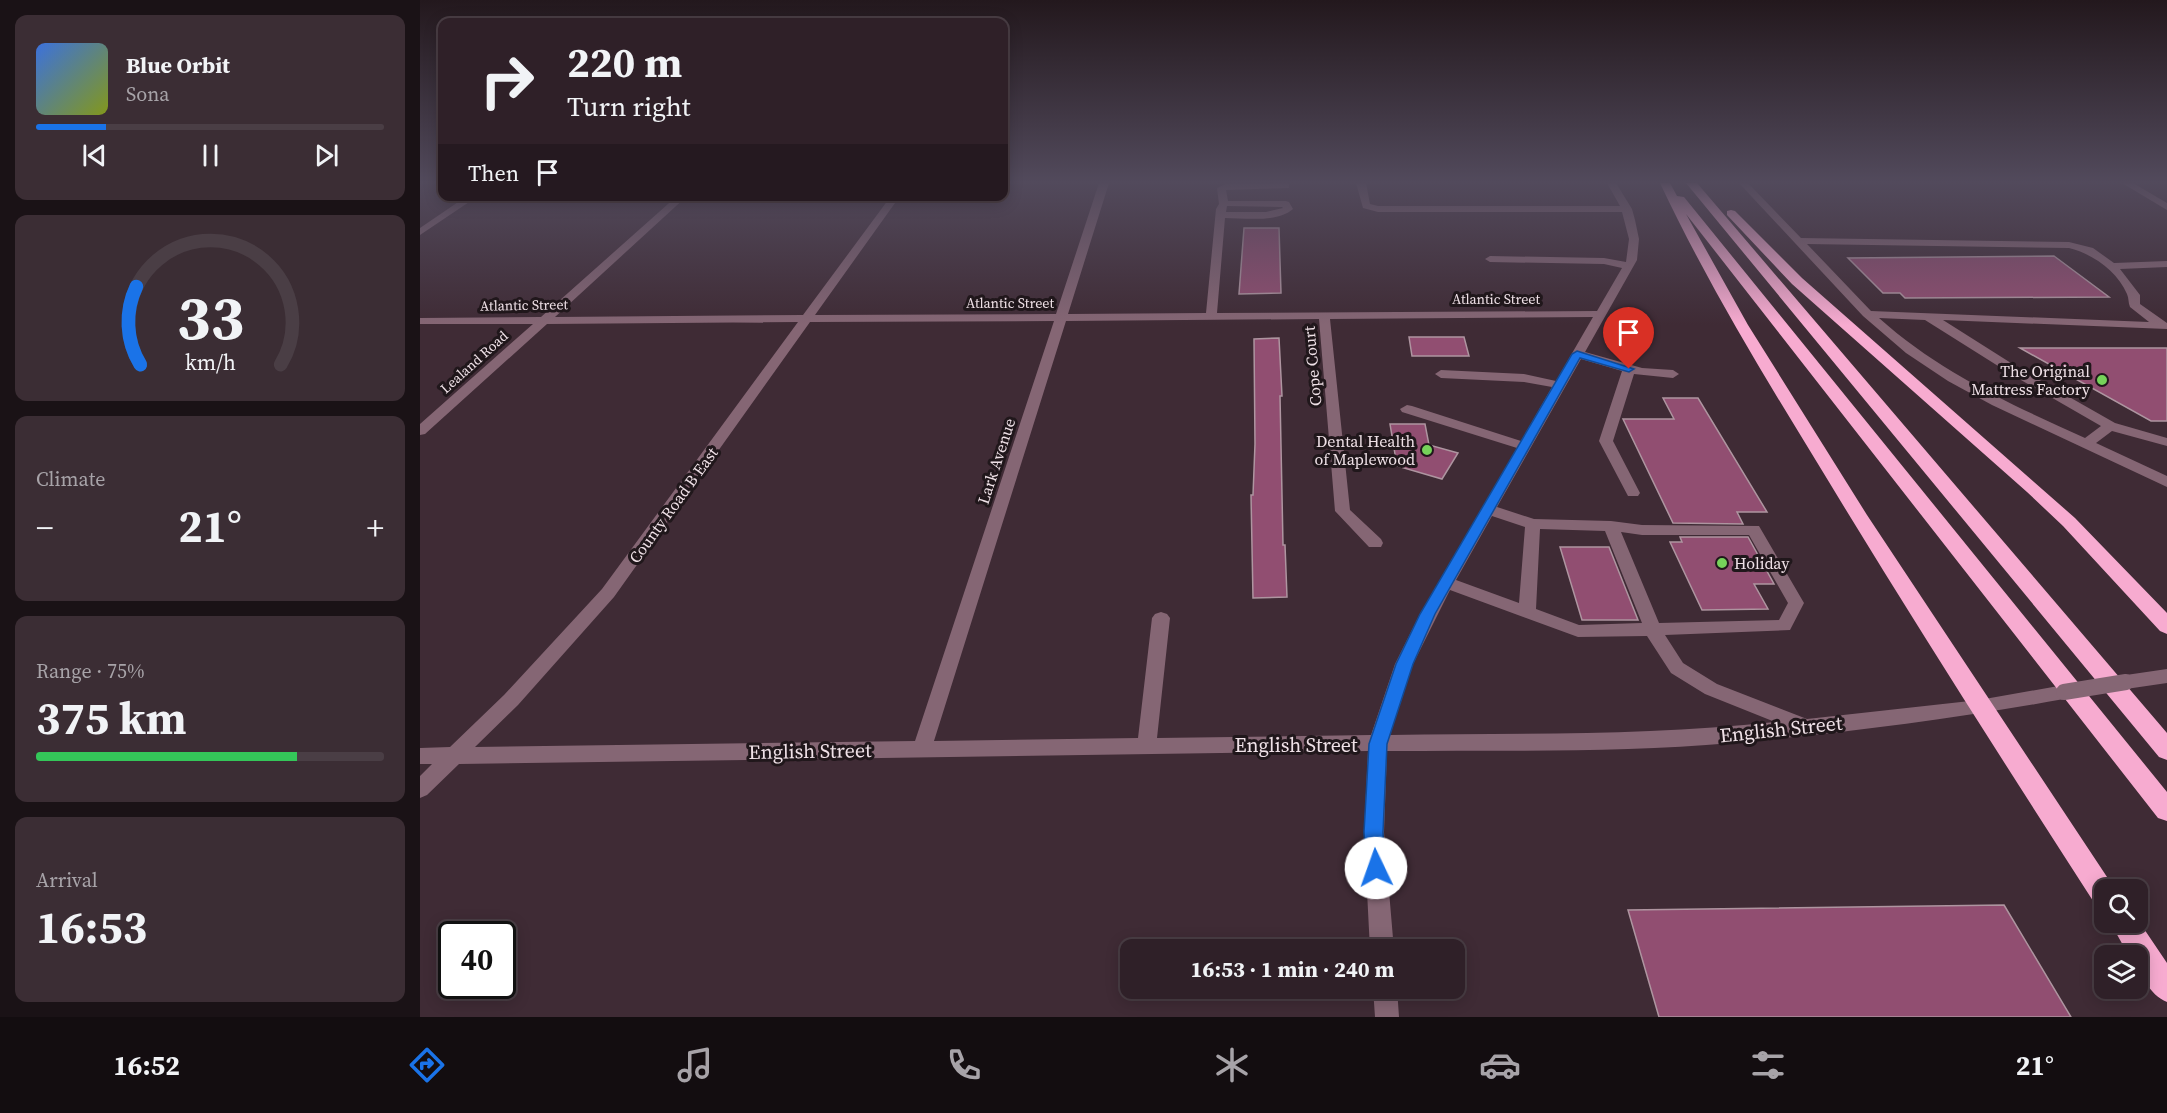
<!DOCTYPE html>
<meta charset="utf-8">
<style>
body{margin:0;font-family:"Source Serif 4",serif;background:#3b2d34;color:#f1f3f6;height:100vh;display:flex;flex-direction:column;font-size:22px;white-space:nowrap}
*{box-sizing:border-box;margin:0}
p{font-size:20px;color:#a7a3a8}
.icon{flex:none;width:33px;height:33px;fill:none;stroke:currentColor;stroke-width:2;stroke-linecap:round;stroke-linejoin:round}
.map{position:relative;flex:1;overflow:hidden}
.panel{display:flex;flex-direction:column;gap:15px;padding:15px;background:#1a1216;width:420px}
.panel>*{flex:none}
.hud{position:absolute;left:18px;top:18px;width:570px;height:183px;border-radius:12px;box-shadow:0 3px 15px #0003,0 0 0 2px #4a3e45;background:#2f2028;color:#f1f3f6;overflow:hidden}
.buttons{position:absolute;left:1674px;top:879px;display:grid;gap:12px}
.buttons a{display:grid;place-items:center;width:54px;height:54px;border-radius:12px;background:#2f2028;box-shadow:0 3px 15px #0003,0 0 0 2px #4a3e45;font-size:30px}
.speed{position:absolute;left:18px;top:921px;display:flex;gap:12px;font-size:30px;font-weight:700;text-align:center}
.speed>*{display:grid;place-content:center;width:78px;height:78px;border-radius:50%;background:#2f2028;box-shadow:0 3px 15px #0003,0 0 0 2px #4a3e45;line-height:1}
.speed .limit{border:3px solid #111;border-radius:9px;background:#fff;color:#111}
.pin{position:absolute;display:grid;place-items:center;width:51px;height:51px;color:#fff;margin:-62px -26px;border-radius:50% 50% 50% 0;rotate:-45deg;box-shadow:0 0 6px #0007}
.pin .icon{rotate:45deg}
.me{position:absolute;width:66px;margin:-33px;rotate:357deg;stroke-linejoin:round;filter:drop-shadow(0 0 4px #0008)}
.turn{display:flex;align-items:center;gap:21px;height:126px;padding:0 30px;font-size:27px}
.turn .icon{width:78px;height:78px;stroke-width:2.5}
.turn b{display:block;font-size:42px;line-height:51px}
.then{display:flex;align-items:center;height:57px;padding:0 30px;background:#0003;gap:12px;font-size:22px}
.big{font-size:45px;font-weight:700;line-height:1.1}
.panel .card{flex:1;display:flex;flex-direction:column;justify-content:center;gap:9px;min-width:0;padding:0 21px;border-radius:12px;background:#3b2d34}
.panel .dial{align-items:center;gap:0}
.dial svg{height:156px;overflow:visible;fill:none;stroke:#4a3e45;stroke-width:7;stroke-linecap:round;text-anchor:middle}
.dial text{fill:#f1f3f6;stroke:none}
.song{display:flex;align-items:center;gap:18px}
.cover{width:72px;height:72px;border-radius:9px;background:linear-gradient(135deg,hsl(220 70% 55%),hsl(70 70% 35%))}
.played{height:6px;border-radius:3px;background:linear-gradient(90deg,#1a73e8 20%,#4a3e45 20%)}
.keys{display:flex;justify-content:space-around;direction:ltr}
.heat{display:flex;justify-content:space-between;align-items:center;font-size:33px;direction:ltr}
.charge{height:9px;border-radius:4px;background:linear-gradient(90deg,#34c759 75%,#4a3e45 0)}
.trip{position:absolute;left:700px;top:939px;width:345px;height:60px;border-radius:12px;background:#2f2028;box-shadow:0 3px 15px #0003,0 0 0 2px #4a3e45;font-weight:700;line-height:60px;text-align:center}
.tab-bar{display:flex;height:96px;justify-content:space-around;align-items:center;background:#130d10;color:#a7a3a8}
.tab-bar .icon{width:42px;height:42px}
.tab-bar .active{color:#1a73e8}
.tab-bar b{font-size:27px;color:#f1f3f6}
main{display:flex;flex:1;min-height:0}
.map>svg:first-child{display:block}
</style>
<main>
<section class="panel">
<div class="card">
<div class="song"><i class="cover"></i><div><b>Blue Orbit</b><p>Sona</p></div></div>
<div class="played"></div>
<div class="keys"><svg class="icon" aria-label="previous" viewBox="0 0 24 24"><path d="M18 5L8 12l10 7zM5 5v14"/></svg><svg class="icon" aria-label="pause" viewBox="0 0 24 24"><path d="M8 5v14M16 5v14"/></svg><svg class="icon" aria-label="next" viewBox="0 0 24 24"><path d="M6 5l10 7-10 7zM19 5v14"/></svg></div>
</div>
<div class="card dial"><svg viewBox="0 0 100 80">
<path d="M14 69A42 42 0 1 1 86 69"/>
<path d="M14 69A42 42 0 0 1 12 29" stroke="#1a73e8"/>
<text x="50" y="56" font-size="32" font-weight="700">33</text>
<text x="50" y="72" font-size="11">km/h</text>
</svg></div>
<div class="card"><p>Climate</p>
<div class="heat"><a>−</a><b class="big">21°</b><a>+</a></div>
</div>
<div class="card"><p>Range · 75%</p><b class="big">375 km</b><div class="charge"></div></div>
<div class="card"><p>Arrival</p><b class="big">16:53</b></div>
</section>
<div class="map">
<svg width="1747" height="1017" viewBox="0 0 1747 1017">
<rect width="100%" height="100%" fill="#3f2b35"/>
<path fill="#914e71" stroke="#ae95a0" stroke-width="1.5" d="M 824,228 L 859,228 L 861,293 L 819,294 Z
M 1634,256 L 1689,297 L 1485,298 L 1480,293 L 1463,293 L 1428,258 Z
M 989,337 L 1044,337 L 1049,356 L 992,356 Z
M 859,338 L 862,396 L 860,396 L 863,545 L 865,545 L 867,597 L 833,598 L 831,495 L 833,495 L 835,444 L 834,339 Z
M 1600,348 L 1747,348 L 1747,421 L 1731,421 Z
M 1243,398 L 1278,398 L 1347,512 L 1317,512 L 1323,524 L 1253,523 L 1203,419 L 1254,419 Z
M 970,424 L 1005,424 L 1009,445 L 1038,453 L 1022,479 L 977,466 Z
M 1260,537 L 1328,537 L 1354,584 L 1334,584 L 1348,609 L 1282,610 L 1250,542 L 1262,542 Z
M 1140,547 L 1189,547 L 1218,620 L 1162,620 Z
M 1584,905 L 1651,1017 L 1239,1017 L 1208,910 Z"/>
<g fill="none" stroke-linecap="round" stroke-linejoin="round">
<path fill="#856674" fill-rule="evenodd" d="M 679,183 L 689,183 L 648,314 L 786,313 L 796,209 L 799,204 L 797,188 L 806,184 L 866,183 L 869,184 L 869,188 L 806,190 L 808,201 L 866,201 L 869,202 L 873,209 C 857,223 825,218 805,218 L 797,313 L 1177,311 L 1202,268 L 1184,264 L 1070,262 L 1065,259 L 1070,256 L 1184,258 L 1206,262 L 1209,239 L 1202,212 L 958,212 L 943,208 L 936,183 L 946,183 L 950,204 L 958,206 L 1200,206 L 1187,183 L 1196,183 L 1212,209 L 1215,220 L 1219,239 L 1217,260 L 1165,352 L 1222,368 L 1253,370 L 1259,374 L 1253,378 L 1214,374 L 1193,441 L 1220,493 L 1218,496 L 1208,496 L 1179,441 L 1202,371 L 1161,359 L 1077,507 L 1114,519 L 1191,521 L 1222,525 L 1339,526 L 1384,603 L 1370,630 L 1245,635 L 1263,663 L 1297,684 L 1387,719 L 1559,700 L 1644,685 L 1650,687 L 1653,692 L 1650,697 L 1644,699 C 1534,719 1423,733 1312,743 C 1198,753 1082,750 967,751 L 964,832 L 974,950 L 950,950 L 944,832 L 948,751 L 39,764 L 7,795 L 0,798 L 0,776 L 12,764 L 0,764 L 0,748 L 30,747 L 84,695 L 182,589 L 378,322 L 127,324 L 5,434 L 0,435 L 0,424 L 113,324 L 0,324 L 0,318 L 121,317 L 257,196 L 267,196 L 135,317 L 383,315 L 471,196 L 480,196 L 395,315 L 636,314 ZM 807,206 L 862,207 L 863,208 L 846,212 L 806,212 ZM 1173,317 L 1136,381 L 1104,374 L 1021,370 L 1015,374 L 1021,378 L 1104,382 L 1132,387 L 1101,441 L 992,406 L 987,405 L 980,409 L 982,412 L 1097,448 L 1000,614 L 975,664 L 951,735 L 737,738 L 750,618 L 747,614 L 741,612 L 735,614 L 732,618 L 718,738 L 514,741 L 646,321 L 899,319 L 915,511 L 949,547 L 961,547 L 963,543 L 961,539 L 930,510 L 910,319 ZM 634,321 L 495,741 L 55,747 L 98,705 L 194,597 L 390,322 ZM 1072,516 L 1105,527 L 1099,603 L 1036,580 ZM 1120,529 L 1185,531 L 1222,623 L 1159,625 L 1116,609 ZM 1201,532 L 1222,535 L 1329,535 L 1368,603 L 1359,620 L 1239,623 ZM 1030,590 L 1158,637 L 1227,636 L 1251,673 L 1285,694 L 1355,722 C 1228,736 1098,733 970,735 L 993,664 Z
M 1319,183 L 1328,183 L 1381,238 L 1649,242 L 1673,248 L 1694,263 L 1747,261 L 1747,267 L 1700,269 L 1720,295 L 1720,304 L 1747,323 L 1747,329 L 1523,320 L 1602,370 L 1695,423 L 1747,438 L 1747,446 L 1692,431 L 1676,443 L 1747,476 L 1747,487 L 1572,405 L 1528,381 L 1486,353 L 1443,316 ZM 1387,244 L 1649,248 C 1673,254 1697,271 1707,294 C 1709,298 1708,303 1710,307 L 1729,322 L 1451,311 ZM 1459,318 L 1505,320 L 1594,376 L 1681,426 L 1665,438 C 1592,405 1519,372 1459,318 Z
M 1702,183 L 1713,183 L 1747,203 L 1747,210 Z
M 47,196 L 58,196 L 0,235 L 0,228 Z
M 1747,669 L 1747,683 L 1706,689 L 1700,687 L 1697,682 L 1700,677 L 1706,675 Z
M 953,988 L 977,988 L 979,1017 L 955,1017 Z"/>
<path fill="#f7abd0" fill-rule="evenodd" d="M 1240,183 L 1250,183 L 1257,196 L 1264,197 L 1747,792 L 1747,821 L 1738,818 L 1266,214 L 1328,325 L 1447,515 L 1693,886 L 1695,890 L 1684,890 L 1684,907 L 1675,904 C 1585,764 1495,624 1409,482 C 1349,384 1289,287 1240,183 Z
M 1266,183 L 1277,183 L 1747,733 L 1747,760 L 1739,757 Z
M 1311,210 L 1315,211 L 1382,278 L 1655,518 L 1747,613 L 1747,634 L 1740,631 L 1643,526 L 1607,492 L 1372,284 L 1307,215 L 1307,211 Z
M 1718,920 L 1747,963 L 1747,1002 C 1730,995 1718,974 1718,956 L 1709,956 L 1690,922 L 1718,922 Z"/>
<path stroke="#856674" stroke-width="16" d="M 1644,692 L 1706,682"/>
</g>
<linearGradient id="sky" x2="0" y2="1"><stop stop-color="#23181d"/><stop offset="0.56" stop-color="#524a5c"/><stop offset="1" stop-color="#524a5c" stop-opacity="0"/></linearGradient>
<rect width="1747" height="325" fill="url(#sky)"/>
<path fill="#1a73e8" stroke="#114b97" stroke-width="1.5" d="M 1157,351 L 1214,369 L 1209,372 L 1160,358 L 1015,614 L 993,664 L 967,744 L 963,832 L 965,868 L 963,875 L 956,877 L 949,875 L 946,868 L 944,832 L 949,744 L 976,664 L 1000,614 L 1152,354 Z"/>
<g fill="#76d25a" stroke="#20171b" stroke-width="2">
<circle cx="1682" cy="380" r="6"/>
<circle cx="1007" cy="450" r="6"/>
<circle cx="1302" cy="563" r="6"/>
</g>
<g text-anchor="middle" stroke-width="6" stroke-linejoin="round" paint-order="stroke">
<g font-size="14" fill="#efe1e7" stroke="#20171b">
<text x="1076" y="304">Atlantic Street</text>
<text x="590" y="308">Atlantic Street</text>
<text transform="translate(104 305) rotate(-1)" y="5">Atlantic Street</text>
<text transform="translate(54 362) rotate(-42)" y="5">Lealand Road</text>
</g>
<g font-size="16" fill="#efe1e7" stroke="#20171b">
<text transform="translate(892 366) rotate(-95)" y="6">Cope Court</text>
<text transform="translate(576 461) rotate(-72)" y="6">Lark Avenue</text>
<text transform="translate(253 505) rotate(-54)" y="6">County Road B East</text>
</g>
<g font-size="16" fill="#efe1e7" stroke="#20171b" text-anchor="end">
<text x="1670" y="377">The Original<tspan x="1670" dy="18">Mattress Factory</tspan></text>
<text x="995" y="447">Dental Health<tspan x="995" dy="18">of Maplewood</tspan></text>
<text x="1314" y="569" text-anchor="start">Holiday</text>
</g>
<g font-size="20" fill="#efe1e7" stroke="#20171b">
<text transform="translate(1361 729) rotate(-6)" y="7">English Street</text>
<text x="876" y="752">English Street</text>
<text transform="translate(390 751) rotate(-1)" y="7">English Street</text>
</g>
</g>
</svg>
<div class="buttons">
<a><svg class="icon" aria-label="search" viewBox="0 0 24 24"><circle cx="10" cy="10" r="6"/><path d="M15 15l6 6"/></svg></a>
<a><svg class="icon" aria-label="layers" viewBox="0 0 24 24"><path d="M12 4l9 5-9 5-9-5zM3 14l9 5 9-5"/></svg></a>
</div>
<div class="speed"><div class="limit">40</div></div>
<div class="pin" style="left:1209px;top:369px;background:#d93025"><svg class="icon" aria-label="arrive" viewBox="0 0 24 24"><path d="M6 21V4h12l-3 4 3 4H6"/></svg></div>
<svg class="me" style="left:956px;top:868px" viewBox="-20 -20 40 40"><circle r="19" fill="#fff"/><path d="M0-13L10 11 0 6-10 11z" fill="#1a73e8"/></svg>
<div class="trip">16:53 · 1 min · 240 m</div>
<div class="hud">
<div class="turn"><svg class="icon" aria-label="right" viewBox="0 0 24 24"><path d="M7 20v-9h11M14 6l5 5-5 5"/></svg><div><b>220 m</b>Turn right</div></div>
<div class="then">Then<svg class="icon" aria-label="arrive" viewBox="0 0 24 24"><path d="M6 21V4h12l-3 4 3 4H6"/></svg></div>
</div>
</div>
</main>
<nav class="tab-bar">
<b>16:52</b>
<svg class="icon active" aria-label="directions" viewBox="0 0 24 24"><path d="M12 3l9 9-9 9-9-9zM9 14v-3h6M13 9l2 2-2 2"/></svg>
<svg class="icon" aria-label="music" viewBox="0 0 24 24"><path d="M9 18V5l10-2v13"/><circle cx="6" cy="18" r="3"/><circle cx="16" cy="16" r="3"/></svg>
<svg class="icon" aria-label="phone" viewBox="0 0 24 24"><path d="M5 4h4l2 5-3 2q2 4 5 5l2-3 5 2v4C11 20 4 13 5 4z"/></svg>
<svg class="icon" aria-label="climate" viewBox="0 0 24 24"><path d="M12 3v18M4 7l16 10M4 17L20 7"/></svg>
<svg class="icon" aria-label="car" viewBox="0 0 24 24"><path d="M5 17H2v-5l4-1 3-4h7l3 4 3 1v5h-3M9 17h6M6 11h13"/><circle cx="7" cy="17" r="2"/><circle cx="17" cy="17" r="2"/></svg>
<svg class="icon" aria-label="filters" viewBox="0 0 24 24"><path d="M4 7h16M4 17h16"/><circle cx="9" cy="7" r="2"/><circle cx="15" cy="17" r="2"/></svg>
<b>21°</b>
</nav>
